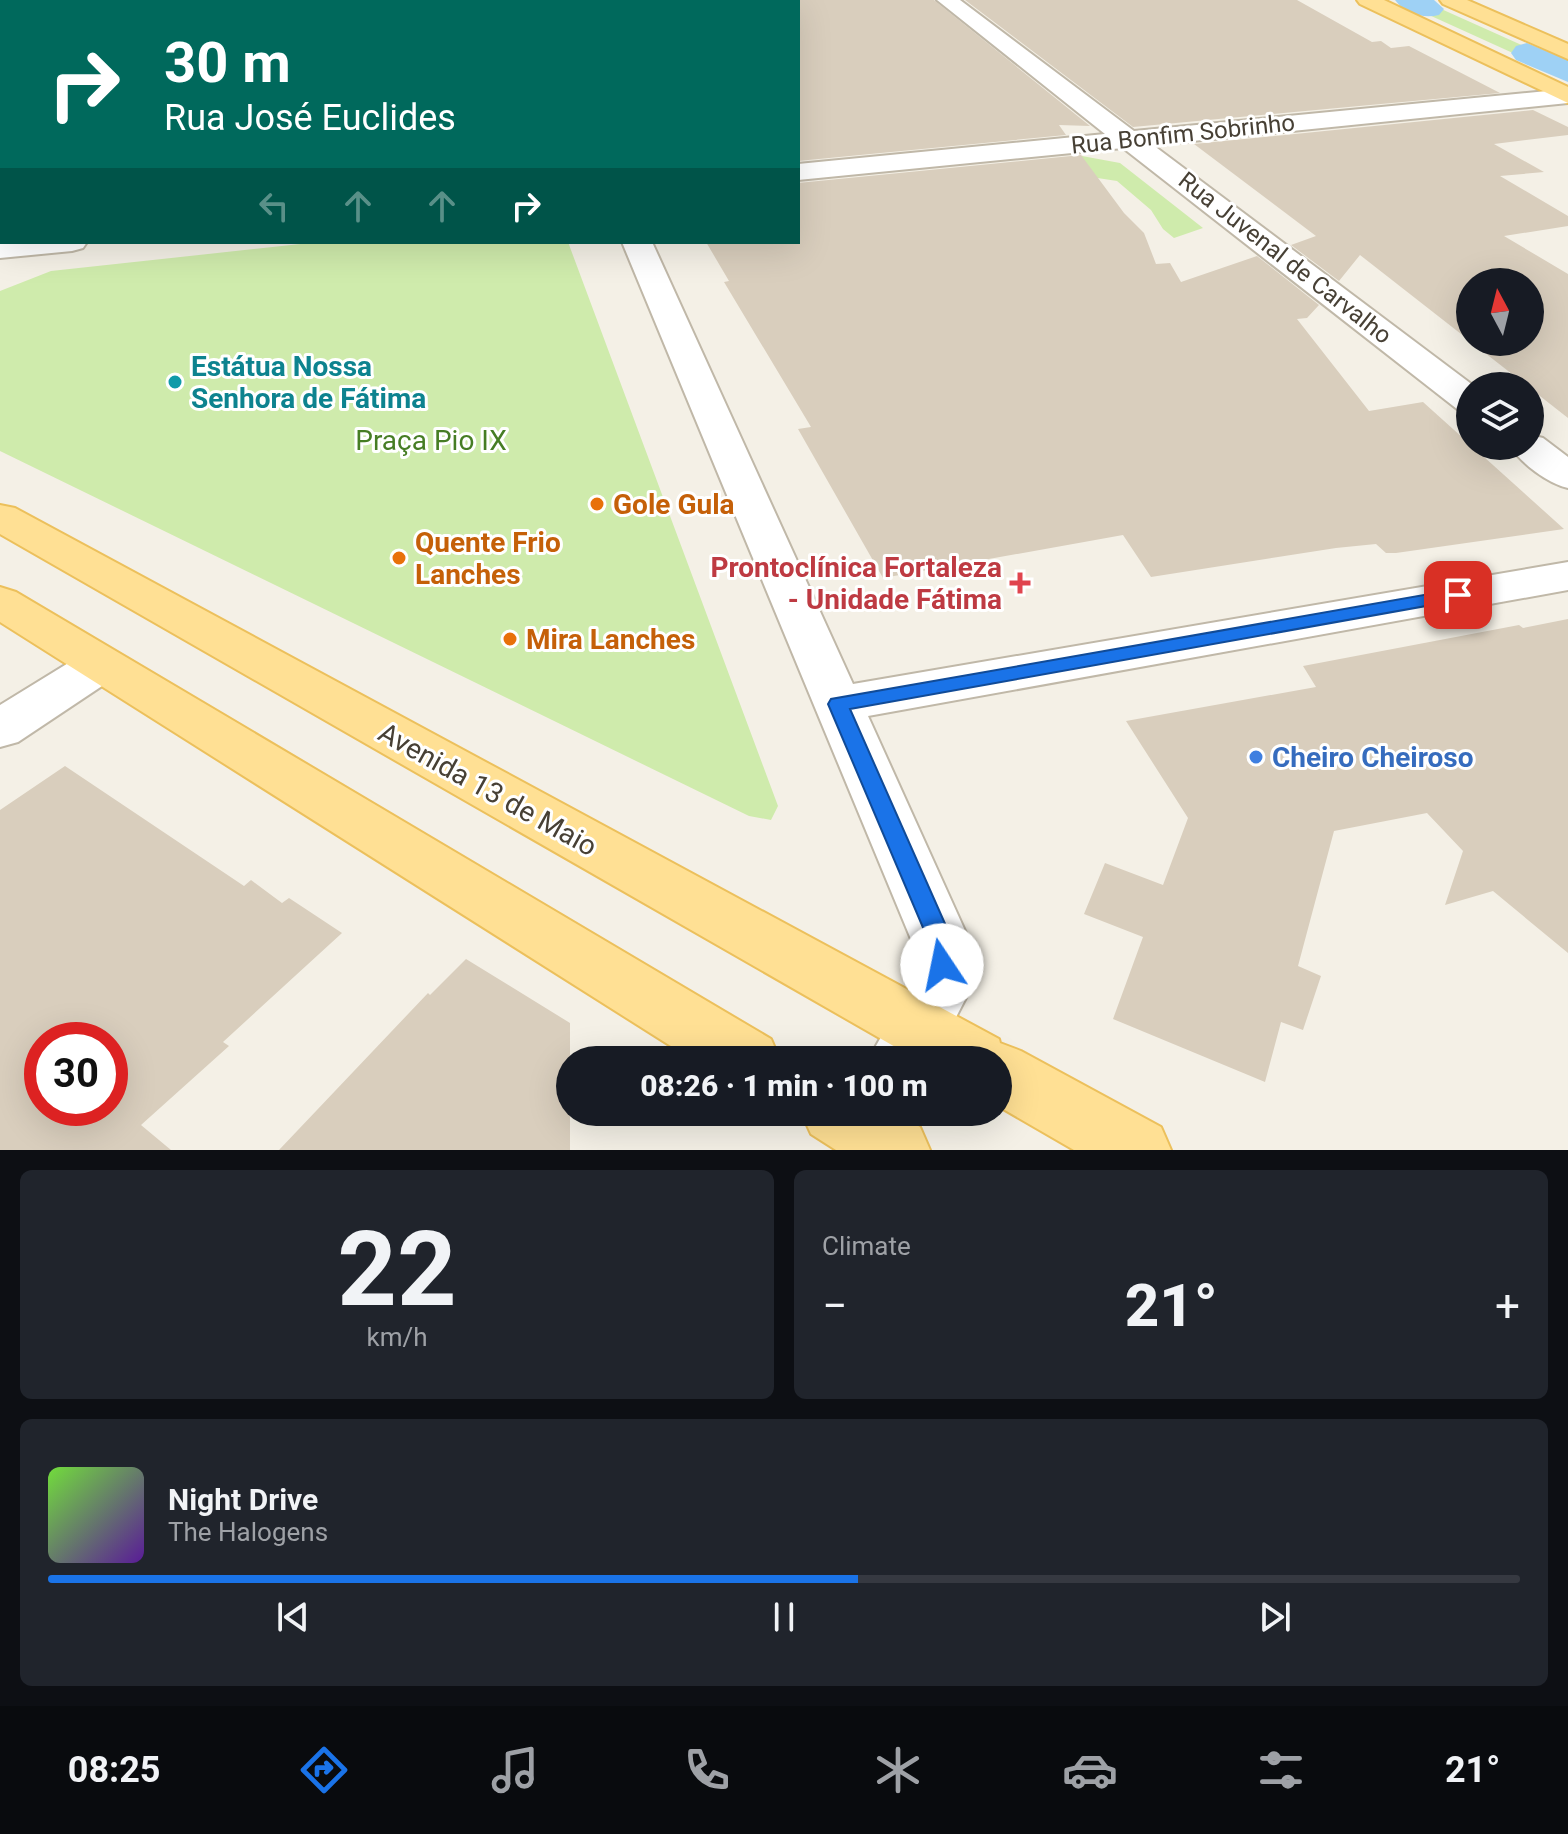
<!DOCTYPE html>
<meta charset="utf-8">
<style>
body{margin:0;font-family:Roboto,sans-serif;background:#20242c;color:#f1f3f6;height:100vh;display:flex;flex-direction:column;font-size:30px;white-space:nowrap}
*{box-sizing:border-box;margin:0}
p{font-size:26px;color:#9ea1a6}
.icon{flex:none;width:44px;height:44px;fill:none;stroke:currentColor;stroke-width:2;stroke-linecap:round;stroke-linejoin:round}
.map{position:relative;height:1150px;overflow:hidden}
.side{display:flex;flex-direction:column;gap:20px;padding:20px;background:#0d0f14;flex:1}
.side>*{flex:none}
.guide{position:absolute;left:0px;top:0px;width:800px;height:244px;box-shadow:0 8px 32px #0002;background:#00695c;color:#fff;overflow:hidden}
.needle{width:52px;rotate:353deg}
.buttons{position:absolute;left:1456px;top:268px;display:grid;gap:16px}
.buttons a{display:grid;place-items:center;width:88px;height:88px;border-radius:50%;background:#171b24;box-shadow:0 8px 32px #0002;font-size:40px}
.speed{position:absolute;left:24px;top:1022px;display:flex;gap:16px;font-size:40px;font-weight:700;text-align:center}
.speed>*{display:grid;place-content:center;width:104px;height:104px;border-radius:50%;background:#171b24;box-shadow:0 8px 32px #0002;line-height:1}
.speed .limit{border:12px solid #d22;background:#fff;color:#111}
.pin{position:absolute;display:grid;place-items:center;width:68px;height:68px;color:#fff;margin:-34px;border-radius:16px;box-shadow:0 4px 12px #0006}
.me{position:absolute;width:88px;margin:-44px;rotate:349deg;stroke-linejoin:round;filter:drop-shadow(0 0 6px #0008)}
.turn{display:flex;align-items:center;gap:28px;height:168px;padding:0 32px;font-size:36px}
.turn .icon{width:104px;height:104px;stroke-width:2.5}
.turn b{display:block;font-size:56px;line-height:68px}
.lanes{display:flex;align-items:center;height:76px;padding:0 32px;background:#0003;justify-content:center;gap:40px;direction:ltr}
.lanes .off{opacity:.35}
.big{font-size:60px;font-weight:800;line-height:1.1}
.side .widget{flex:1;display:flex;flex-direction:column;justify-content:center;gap:12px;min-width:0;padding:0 28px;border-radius:12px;background:#20242c}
.side .dial{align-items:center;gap:0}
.dial b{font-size:104px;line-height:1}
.song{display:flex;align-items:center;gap:24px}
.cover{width:96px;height:96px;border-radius:12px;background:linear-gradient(135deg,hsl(100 70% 55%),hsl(270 70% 35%))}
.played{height:8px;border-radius:4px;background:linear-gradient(90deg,#1a73e8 55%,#363941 55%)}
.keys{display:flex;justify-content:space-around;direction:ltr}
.heat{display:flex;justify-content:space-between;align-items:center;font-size:44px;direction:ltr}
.side .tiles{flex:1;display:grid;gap:20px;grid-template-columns:1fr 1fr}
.widget:last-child{grid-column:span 2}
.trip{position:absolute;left:556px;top:1046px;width:456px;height:80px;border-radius:40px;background:#171b24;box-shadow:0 8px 32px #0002;font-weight:800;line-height:80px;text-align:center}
.dock{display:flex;height:128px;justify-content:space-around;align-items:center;background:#090b0e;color:#9ea1a6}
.dock .icon{width:56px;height:56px}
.dock .current{color:#1a73e8}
.dock b{font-size:36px;color:#f1f3f6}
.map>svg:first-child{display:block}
</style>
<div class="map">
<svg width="1568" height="1150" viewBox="0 0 1568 1150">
<rect width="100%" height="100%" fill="#f4f0e6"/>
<path fill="#cfebac" d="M 1439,8 L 1537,52 L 1515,54 L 1418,10 Z
M 1082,156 L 1120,163 L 1203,228 L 1174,238 L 1163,229 L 1151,210 L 1117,181 L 1091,177 L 952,169 Z
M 319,242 L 568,242 L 778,806 L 771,820 L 749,816 L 0,451 L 0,291 L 51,271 Z"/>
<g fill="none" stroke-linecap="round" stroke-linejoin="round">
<path fill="#9ed1f5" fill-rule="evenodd" d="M 1395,0 L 1434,0 L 1444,9 L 1439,15 C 1424,19 1405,14 1395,0 Z
M 1527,43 L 1568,60 L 1568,82 L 1516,60 L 1511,53 L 1516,46 Z"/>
</g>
<path fill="#d9cebd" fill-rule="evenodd" d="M 798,0 L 934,0 L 1090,126 L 1059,125 L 1066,135 L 798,161 Z
M 965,0 L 1297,0 L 1372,42 L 1381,41 L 1391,48 L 1409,46 L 1500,93 L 1133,127 Z
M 1533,110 L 1568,127 L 1568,135 L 1494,144 L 1544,172 L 1500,176 L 1568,216 L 1568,226 L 1504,236 L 1568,274 L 1568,418 L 1471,342 L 1530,342 L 1530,282 L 1470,282 L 1470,341 L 1360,255 L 1339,281 L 1291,245 L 1316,236 L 1194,144 Z
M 1081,155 L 1124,213 L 1144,233 L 1156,264 L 1170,263 L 1181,282 L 1257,256 L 1319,305 L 1307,318 L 1297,319 L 1369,411 L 1423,402 L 1564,529 L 1396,553 L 1386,553 L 1376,544 L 1336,548 L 1151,577 L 1123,535 L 883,578 L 798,429 L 811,427 L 724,282 L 729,281 L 706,242 L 798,242 L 798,183 Z
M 1568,619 L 1568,953 L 1493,891 L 1445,905 L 1463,851 L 1427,813 L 1334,831 L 1298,966 L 1321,976 L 1303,1030 L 1281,1022 L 1265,1082 L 1113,1019 L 1143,937 L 1084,914 L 1105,863 L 1163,885 L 1188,818 L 1126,721 L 1316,687 L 1303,666 L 1519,625 L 1523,628 Z
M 65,766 L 244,886 L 251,880 L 282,903 L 289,898 L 342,933 L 223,1042 L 229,1046 L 141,1125 L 171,1150 L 0,1150 L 0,810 ZM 42,1040 L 110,1040 L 110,1108 L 42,1108 Z
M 466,959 L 570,1023 L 570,1150 L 279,1150 L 428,993 L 430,995 Z"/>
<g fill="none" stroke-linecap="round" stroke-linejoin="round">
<g stroke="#c0b8a8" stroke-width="4">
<path id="street" d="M 75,0 L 95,0 L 95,2 L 75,2 Z
M 228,0 L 276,0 L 227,2 Z
M 513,0 L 533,0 L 534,2 L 514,2 Z
M 937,0 L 960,0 L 1134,131 L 1568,89 L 1568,103 L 1153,145 L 1474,386 L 1470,386 L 1470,412 L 1457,409 L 1123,148 L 798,180 L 798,164 L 1105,134 Z
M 0,12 L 2,12 L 2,24 L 0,24 Z
M 2,202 L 2,224 L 0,225 L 0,203 Z
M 0,240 L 2,242 L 87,242 L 83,248 L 72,251 L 0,258 Z
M 622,242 L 652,242 L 853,684 L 1568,562 L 1568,590 L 868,716 L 971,944 L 972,986 L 934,1060 L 868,1060 L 912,982 L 913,944 Z
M 1530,435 L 1543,438 L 1568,457 L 1568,488 C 1547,483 1522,464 1510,446 L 1530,446 Z
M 100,649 L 117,654 L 124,665 L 117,676 L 18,742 L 0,747 L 0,705 L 83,654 Z"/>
</g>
<g stroke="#ecc05c" stroke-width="4">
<path id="primary" d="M 1357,0 L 1384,0 L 1568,87 L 1568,103 L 1360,4 Z
M 1440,0 L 1467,0 L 1568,44 L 1568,59 L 1443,4 Z
M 0,505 L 15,508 L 999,1039 L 1000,1043 L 1021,1051 L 1161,1127 L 1171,1150 L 1074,1150 L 998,1106 L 998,1060 L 918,1060 L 0,534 Z
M 0,587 L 16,592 L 771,1039 L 780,1060 L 693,1060 L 0,622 Z
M 801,1112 L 894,1112 L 920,1127 L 930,1150 L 836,1150 L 811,1134 Z"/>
</g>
<use href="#street" fill="#fff" fill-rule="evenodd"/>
<use href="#primary" fill="#ffe094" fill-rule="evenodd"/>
</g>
<path fill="#1a73e8" stroke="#114b97" stroke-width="2" d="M 1458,589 L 1467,595 L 1465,599 L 850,709 L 954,944 L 954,965 L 951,972 L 942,975 L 933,972 L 929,965 L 930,944 L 828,704 L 831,699 Z"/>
<circle fill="#0f9aa8" stroke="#fff" stroke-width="3" cx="175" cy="382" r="8"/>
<g fill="#e8710a" stroke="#fff" stroke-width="3">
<circle cx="597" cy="504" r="8"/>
<circle cx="399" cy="558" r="8"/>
<circle cx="510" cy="639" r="8"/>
</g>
<path fill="#e0444e" stroke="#fff" stroke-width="3" d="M1016 571h8v8h8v8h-8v8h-8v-8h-8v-8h8z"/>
<circle fill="#3f7fe0" stroke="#fff" stroke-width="3" cx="1256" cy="757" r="8"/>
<g text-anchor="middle" stroke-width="6" stroke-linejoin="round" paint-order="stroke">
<g font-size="24" fill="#474035" stroke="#fff">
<text transform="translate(1183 134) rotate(-6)" y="8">Rua Bonfim Sobrinho</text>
<text transform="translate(1285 258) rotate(38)" y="8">Rua Juvenal de Carvalho</text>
</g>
<g font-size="28" font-weight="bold" fill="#0d838f" stroke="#fff" text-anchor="start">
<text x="191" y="376">Estátua Nossa<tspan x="191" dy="32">Senhora de Fátima</tspan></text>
</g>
<g font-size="28" fill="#467d24" stroke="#fff">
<text x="431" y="450">Praça Pio IX</text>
</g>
<g font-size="28" font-weight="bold" fill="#c56008" stroke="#fff" text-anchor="start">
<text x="613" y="514">Gole Gula</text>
<text x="415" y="552">Quente Frio<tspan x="415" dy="32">Lanches</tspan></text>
<text x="526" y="649">Mira Lanches</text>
</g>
<g font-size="28" font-weight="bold" fill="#be3a42" stroke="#fff" text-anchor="end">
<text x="1002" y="577">Prontoclínica Fortaleza<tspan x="1002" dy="32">- Unidade Fátima</tspan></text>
</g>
<g font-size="28" font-weight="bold" fill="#366cbe" stroke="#fff" text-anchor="start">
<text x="1272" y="767">Cheiro Cheiroso</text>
</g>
<g font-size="28" fill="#474035" stroke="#fff">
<text transform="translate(488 789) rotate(29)" y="10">Avenida 13 de Maio</text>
</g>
</g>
</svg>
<div class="buttons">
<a><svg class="needle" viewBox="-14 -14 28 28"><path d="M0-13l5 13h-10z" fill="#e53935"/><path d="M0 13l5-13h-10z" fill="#9ea1a6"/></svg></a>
<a><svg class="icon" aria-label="layers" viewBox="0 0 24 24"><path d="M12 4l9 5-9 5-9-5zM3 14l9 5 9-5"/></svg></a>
</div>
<div class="speed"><div class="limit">30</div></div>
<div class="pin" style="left:1458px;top:595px;background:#d93025"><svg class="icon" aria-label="arrive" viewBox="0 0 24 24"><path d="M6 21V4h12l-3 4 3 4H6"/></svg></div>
<svg class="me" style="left:942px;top:965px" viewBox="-20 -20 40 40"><circle r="19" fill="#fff"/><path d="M0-13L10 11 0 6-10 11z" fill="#1a73e8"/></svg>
<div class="trip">08:26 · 1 min · 100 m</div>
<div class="guide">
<div class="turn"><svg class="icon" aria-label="right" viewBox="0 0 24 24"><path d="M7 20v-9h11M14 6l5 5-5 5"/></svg><div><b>30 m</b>Rua José Euclides</div></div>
<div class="lanes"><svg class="icon off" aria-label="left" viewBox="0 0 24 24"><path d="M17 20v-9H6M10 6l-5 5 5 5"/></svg><svg class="icon off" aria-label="ahead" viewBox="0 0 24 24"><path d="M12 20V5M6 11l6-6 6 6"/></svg><svg class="icon off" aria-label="ahead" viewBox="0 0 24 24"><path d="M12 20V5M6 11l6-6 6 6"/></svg><svg class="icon" aria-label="right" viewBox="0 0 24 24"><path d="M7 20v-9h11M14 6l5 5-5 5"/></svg></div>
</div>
</div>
<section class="side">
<div class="tiles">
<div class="widget dial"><b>22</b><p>km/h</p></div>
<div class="widget"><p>Climate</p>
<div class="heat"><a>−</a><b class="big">21°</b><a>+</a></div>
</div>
<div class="widget">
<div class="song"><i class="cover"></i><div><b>Night Drive</b><p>The Halogens</p></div></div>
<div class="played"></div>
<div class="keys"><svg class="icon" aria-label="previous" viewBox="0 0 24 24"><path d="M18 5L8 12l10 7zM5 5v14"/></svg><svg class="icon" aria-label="pause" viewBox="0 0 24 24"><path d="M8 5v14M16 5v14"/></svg><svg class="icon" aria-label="next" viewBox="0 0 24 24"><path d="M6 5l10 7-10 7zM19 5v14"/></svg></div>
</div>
</div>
</section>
<nav class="dock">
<b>08:25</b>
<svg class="icon current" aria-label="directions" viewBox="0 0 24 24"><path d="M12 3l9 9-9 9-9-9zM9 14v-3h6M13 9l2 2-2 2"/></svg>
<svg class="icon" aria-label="music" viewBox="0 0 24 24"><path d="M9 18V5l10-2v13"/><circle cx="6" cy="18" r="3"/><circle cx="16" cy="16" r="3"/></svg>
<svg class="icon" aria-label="phone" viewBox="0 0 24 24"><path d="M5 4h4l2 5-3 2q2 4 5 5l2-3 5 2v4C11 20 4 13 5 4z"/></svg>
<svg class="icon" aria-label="climate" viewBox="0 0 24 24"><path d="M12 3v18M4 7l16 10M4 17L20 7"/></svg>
<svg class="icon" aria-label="car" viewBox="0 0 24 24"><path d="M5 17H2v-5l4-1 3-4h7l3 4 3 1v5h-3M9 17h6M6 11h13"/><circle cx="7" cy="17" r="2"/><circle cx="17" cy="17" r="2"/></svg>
<svg class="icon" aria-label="filters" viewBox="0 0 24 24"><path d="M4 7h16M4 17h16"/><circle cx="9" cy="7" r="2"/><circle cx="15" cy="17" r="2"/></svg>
<b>21°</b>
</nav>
